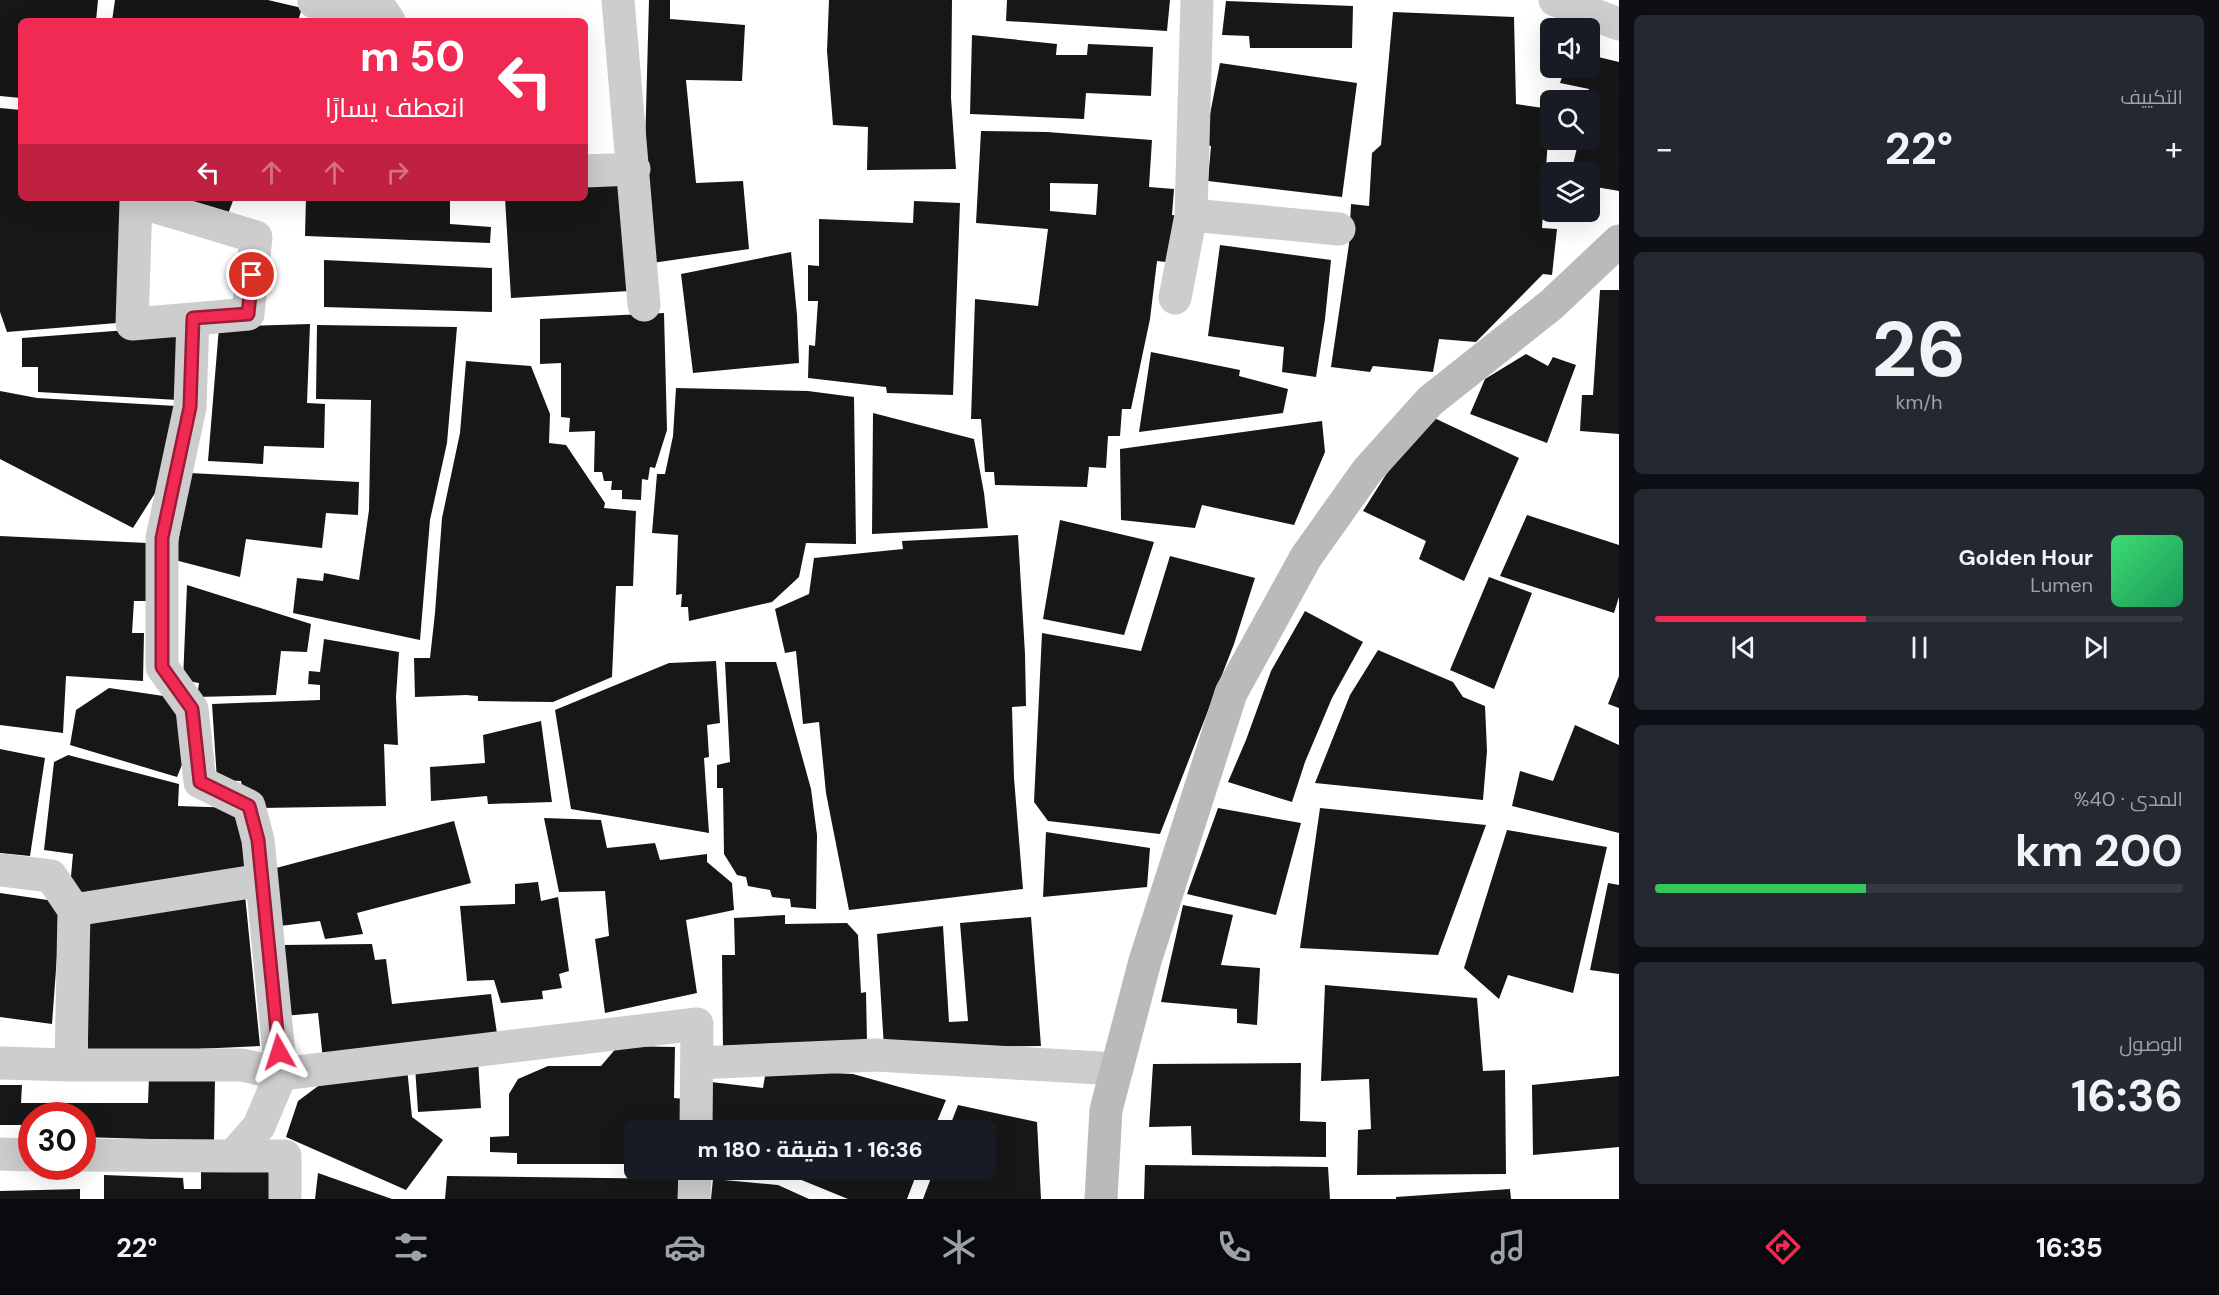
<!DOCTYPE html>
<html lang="ar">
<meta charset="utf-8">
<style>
body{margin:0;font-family:"DM Sans",Cairo,sans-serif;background:#242831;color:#f1f3f6;direction:rtl;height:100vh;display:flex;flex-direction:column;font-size:22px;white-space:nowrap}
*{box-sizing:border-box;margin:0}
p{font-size:20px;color:#9ea1a6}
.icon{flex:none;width:33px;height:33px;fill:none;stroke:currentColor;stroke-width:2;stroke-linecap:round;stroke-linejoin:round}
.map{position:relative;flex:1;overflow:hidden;direction:ltr}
.panel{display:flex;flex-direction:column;gap:15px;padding:15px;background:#0d0f14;width:600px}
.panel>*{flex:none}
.guide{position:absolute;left:18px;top:18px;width:570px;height:183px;border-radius:9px;box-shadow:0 6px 24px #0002;direction:rtl;background:#f02a53;color:#fff;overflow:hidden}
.buttons{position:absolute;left:1540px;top:18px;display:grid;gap:12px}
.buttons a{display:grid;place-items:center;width:60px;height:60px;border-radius:9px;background:#171b24;box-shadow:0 6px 24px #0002;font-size:30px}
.speed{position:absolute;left:18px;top:1102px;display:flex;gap:12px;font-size:30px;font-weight:700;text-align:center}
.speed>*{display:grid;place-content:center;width:78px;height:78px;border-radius:50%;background:#171b24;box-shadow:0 6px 24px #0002;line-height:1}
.speed .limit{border:9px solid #d22;background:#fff;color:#111}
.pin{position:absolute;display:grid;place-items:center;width:51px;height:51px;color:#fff;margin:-26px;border:3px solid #fff;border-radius:50%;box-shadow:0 2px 6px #0007}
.me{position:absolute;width:66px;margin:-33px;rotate:354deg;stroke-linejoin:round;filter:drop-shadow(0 0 4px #0008)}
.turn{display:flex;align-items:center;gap:21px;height:126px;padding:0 24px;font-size:27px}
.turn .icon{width:78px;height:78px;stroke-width:2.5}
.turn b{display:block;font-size:42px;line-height:51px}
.lanes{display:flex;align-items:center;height:57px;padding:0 24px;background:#0003;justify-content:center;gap:30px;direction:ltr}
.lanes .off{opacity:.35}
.big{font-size:45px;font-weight:700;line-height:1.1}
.panel .card{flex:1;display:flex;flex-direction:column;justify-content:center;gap:9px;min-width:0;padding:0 21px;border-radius:9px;background:#242831}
.panel .dial{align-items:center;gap:0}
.dial b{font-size:78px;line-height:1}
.song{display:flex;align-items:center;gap:18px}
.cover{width:72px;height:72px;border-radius:9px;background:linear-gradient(135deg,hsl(140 70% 55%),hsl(150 70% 35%))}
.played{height:6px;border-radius:3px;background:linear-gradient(90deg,#f02a53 40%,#363941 40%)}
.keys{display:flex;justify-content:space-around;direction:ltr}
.heat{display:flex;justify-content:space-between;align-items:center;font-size:33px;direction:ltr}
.charge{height:9px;border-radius:4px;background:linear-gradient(90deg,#34c759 40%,#363941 0)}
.trip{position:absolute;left:624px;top:1120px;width:372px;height:60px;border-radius:9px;background:#171b24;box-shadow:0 6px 24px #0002;font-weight:700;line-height:60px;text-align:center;direction:rtl}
.tab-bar{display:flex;height:96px;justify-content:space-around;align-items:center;background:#090b0e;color:#9ea1a6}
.tab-bar .icon{width:42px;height:42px}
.tab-bar .on{color:#f02a53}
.tab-bar b{font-size:27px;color:#f1f3f6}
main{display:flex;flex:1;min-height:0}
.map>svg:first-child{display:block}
</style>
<main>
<section class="panel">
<div class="card"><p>التكييف</p>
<div class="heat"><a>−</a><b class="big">22°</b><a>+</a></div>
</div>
<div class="card dial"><b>26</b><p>km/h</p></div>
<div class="card">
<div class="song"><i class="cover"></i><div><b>Golden Hour</b><p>Lumen</p></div></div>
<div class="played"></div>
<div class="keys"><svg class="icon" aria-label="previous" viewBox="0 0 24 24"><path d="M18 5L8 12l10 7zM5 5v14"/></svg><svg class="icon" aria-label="pause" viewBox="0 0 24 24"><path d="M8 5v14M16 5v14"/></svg><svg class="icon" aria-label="next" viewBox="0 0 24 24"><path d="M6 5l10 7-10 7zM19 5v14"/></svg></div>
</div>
<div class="card"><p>المدى · 40%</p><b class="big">200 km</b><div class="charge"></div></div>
<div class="card"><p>الوصول</p><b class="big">16:36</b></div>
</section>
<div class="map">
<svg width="1619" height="1199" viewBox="0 0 1619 1199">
<rect width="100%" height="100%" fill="#fff"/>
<path fill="#171717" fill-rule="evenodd" d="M 0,0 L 98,0 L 96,21 L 21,21 L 21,98 L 0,96 Z
M 115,0 L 268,0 L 302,8 L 298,21 L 112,21 Z
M 649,0 L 670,0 L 670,19 L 745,25 L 742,81 L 686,80 L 696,183 L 743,181 L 749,249 L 652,263 L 644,185 Z
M 829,0 L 952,0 L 951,98 L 956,169 L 867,170 L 868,127 L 833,125 L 827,51 Z
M 1007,0 L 1170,0 L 1167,31 L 1006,21 Z
M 1226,1 L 1353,6 L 1352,48 L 1250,48 L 1249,36 L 1222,35 Z
M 1393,12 L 1514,17 L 1516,104 L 1550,109 L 1542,228 L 1557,229 L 1552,275 L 1543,274 L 1476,342 L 1439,339 L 1433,372 L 1373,366 L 1370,372 L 1331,367 L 1349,244 L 1351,204 L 1369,206 L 1372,153 L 1381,145 Z
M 972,35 L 1057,44 L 1056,55 L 1087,55 L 1088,44 L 1153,47 L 1151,96 L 1086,93 L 1084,119 L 970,114 Z
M 1590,55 L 1619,62 L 1619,191 L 1590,186 L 1590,172 L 1571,172 L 1579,140 L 1590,140 L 1590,100 L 1587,100 L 1589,89 L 1560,83 L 1565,68 L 1590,68 Z
M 1220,63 L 1357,83 L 1342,197 L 1208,181 L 1211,146 L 1204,145 Z
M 0,108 L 21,110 L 21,198 L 127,198 L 117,323 L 7,332 L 0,312 Z
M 981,131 L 1047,132 L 1152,140 L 1149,187 L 1174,189 L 1172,215 L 1180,216 L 1175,263 L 1157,261 L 1150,319 L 1131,409 L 1122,409 L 1120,436 L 1108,436 L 1106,468 L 1089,467 L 1087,487 L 995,485 L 994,472 L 985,472 L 981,419 L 971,419 L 975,299 L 1038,306 L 1048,229 L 976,223 ZM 1050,183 L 1098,184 L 1096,215 L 1050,211 Z
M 621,179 L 629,291 L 511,298 L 505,198 L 585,198 L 585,181 Z
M 170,198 L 234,198 L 228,214 Z
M 306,198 L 450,198 L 450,224 L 491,227 L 490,243 L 305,236 Z
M 914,201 L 960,203 L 953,395 L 887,393 L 886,387 L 808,378 L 809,345 L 815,346 L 818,301 L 808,301 L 808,265 L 819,266 L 819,219 L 913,223 Z
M 1220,245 L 1331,260 L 1325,319 L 1316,377 L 1282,372 L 1284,347 L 1208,336 Z
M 791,252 L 797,315 L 799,363 L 693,373 L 681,274 Z
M 324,260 L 492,268 L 492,312 L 324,307 Z
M 1600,290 L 1619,290 L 1619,434 L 1580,431 L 1582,395 L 1593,395 Z
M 664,313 L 667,430 L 655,468 L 650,467 L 648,480 L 642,479 L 641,500 L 622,499 L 622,490 L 611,490 L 612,481 L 604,481 L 602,472 L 594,472 L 595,431 L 569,432 L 570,418 L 561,417 L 561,363 L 540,364 L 540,319 Z
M 310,324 L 307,403 L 325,404 L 324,448 L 264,446 L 263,464 L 208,461 L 219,327 Z
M 317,325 L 457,327 L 447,443 L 430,520 L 420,640 L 293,613 L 297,578 L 323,581 L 324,573 L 359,580 L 369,510 L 371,400 L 316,399 Z
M 167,327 L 181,338 L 178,400 L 38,392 L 38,367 L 22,367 L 22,338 Z
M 1151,352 L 1240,370 L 1239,376 L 1288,389 L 1283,413 L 1139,432 Z
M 1526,354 L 1548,366 L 1553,357 L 1576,365 L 1547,443 L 1470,414 L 1485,379 Z
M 466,361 L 531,366 L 550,414 L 549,443 L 566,445 L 605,503 L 604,508 L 636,511 L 633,586 L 616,586 L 612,677 L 553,702 L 478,701 L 478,696 L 466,695 L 415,697 L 414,658 L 430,658 L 435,613 L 442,518 L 460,433 Z
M 676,388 L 808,391 L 854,397 L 856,544 L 806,543 L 799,577 L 772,602 L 689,621 L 688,607 L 681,607 L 682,594 L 676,595 L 678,535 L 652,533 L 657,474 L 665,474 L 673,436 Z
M 0,391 L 37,398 L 176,406 L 157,490 L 133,528 L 0,459 Z
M 873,413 L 974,439 L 984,493 L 988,528 L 872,534 Z
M 1430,416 L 1519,458 L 1464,581 L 1419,559 L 1426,541 L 1363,511 L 1394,462 Z
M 1322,421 L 1325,452 L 1294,525 L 1202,505 L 1195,528 L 1121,520 L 1120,449 Z
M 190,473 L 359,482 L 358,515 L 326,513 L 322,548 L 246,539 L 240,577 L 175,560 Z
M 1527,515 L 1619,545 L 1619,597 L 1614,613 L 1500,576 Z
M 1060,520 L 1154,542 L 1124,635 L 1043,619 Z
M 1018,535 L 1025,654 L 1026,706 L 1012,707 L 1014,778 L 1023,889 L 849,910 L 826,793 L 819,722 L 803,724 L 796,651 L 785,653 L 775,609 L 809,594 L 814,558 L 903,549 L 902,541 Z
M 0,536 L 147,543 L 146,601 L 134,601 L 132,633 L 144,633 L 143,681 L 66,676 L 63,733 L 0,725 Z
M 1170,556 L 1255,578 L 1234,644 L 1160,834 L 1048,821 L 1034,802 L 1042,633 L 1141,651 Z
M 1489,577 L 1532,593 L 1494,689 L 1450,670 Z
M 187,585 L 311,624 L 307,652 L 281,651 L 276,695 L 197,697 L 199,683 L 183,680 Z
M 1305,611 L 1363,642 L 1332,698 L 1305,762 L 1292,802 L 1228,782 L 1246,740 L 1271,671 Z
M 324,639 L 399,652 L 396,697 L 398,745 L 384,744 L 386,806 L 260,808 L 243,792 L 241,781 L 217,780 L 212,704 L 320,700 L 320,685 L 308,684 L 309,671 L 320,672 Z
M 1378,650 L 1453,682 L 1463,697 L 1485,706 L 1487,751 L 1483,800 L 1315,783 L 1350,695 Z
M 716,661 L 720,723 L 707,725 L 709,757 L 704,758 L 709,833 L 571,809 L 555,710 L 669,663 Z
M 725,662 L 776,662 L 811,789 L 817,835 L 816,909 L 791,907 L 790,899 L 772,897 L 770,890 L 748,886 L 746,877 L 737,875 L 724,854 L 723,788 L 717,788 L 717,765 L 730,762 Z
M 1619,676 L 1619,708 L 1608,704 Z
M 109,688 L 177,698 L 188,750 L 177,777 L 70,745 L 76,710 Z
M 541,721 L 552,802 L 488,804 L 487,796 L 431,801 L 430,767 L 485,763 L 483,735 Z
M 1575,725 L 1619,745 L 1619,833 L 1512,806 L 1520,771 L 1553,781 Z
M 0,749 L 45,758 L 30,856 L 0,853 Z
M 68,755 L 179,784 L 178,806 L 238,808 L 250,875 L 79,903 L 70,887 L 73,854 L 44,850 L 54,762 Z
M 1218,808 L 1301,823 L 1276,915 L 1187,894 Z
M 1320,808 L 1486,825 L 1438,955 L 1300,948 Z
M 544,818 L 601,820 L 607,848 L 655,843 L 660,860 L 707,854 L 707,862 L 732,883 L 734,910 L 686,920 L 697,993 L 605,1013 L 595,939 L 609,936 L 605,891 L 559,892 Z
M 454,821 L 471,883 L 357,913 L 363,934 L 325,939 L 320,921 L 280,926 L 276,868 Z
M 1507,830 L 1607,847 L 1573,993 L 1508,975 L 1499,999 L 1464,968 Z
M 1046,832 L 1150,848 L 1147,887 L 1043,897 Z
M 538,882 L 541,901 L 558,897 L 569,971 L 559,974 L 562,988 L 542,991 L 543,999 L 501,1003 L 494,980 L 467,981 L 460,906 L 515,904 L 515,884 Z
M 1608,883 L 1619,885 L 1619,974 L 1590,970 Z
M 0,893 L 61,902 L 52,1024 L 0,1017 Z
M 245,895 L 260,1046 L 88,1054 L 86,912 Z
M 1183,905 L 1233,915 L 1221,965 L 1260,968 L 1257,1025 L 1237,1023 L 1237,1009 L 1161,1002 Z
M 785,915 L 785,924 L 847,923 L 858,935 L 861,993 L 866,992 L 867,1042 L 723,1050 L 722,955 L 735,955 L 734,918 Z
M 1031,917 L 1041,1046 L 884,1048 L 877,934 L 943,926 L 949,1022 L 968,1021 L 960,923 Z
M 372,944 L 375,960 L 386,959 L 392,1004 L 491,994 L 498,1040 L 323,1060 L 318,1013 L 283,1016 L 281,945 Z
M 1325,985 L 1477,998 L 1483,1071 L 1505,1070 L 1506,1174 L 1357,1175 L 1358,1130 L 1371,1129 L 1369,1079 L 1321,1081 Z
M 618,1046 L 675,1047 L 674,1098 L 685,1099 L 685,1131 L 634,1131 L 634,1164 L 517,1164 L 517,1153 L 490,1152 L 490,1137 L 509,1136 L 509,1094 L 518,1079 L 548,1066 L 601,1066 Z
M 478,1059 L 481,1108 L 418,1112 L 415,1066 Z
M 1301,1063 L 1300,1121 L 1326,1122 L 1326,1157 L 1192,1155 L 1191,1126 L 1149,1127 L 1153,1064 Z
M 407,1068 L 412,1117 L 443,1140 L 406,1190 L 286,1137 L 298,1101 L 333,1075 Z
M 766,1070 L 853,1074 L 946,1100 L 933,1131 L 708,1131 L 711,1082 L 763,1088 Z
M 1619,1076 L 1619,1147 L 1533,1155 L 1532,1085 Z
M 149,1077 L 215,1078 L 214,1141 L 82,1137 L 82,1116 L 32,1116 L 32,1136 L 22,1136 L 23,1125 L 0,1125 L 0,1085 L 22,1085 L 21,1103 L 148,1103 Z
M 958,1105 L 1037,1122 L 1041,1199 L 923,1199 L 934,1170 L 986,1170 L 986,1131 L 948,1131 Z
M 1145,1165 L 1328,1167 L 1330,1199 L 1144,1199 Z
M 201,1168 L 273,1169 L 273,1199 L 104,1199 L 104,1175 L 183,1178 L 184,1189 L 201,1189 Z
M 777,1170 L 918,1170 L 907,1199 L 848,1199 Z
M 318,1173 L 392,1199 L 315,1199 Z
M 447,1176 L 684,1179 L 685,1199 L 445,1199 Z
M 713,1179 L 778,1185 L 809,1199 L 711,1199 Z
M 80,1189 L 80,1199 L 0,1199 L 0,1191 Z
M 1510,1189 L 1511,1199 L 1396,1199 L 1396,1197 Z"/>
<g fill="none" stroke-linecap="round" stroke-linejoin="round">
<path stroke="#cdcdcd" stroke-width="33" d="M 315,0 L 314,2 L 379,6 L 389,21
M 618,0 L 644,305
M 1555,0 L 1619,24
M 585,171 L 634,169
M 1191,215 L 1339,229
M 1175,298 L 1191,215 L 1197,0
M 0,870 L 51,876 L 74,910 L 71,1065 L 0,1063
M 74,910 L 262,880
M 698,1063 L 876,1055 L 1117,1069
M 71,1065 L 242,1065 L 281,1074 L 697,1024 L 696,1131
M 0,1154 L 32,1155
M 82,1155 L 233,1156 L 259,1126 L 281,1074 L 258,840 L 249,806 L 200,782 L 192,709 L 162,667 L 162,538 L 190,407 L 193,319 L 248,314 L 256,237 L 136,201 L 132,324 L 193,319
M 233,1156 L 285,1156 L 285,1199
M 694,1199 L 695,1170"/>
<path stroke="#bababa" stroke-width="33" d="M 1101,1199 L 1106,1110 L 1145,961 L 1231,693 L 1306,557 L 1367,471 L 1430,401 L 1551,305 L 1619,241"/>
</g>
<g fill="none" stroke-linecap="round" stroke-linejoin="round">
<g stroke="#9c1b36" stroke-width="15">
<path id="route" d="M 252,275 L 248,314 L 193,318 L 190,407 L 162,538 L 162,667 L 192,709 L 200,782 L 249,806 L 258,840 L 279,1052"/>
</g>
<use href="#route" stroke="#f02a53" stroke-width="10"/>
</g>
</svg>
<div class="buttons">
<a><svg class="icon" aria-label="sound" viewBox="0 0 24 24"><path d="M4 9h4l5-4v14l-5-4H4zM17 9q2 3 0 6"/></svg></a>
<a><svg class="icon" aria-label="search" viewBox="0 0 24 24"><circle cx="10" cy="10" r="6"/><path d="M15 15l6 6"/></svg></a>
<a><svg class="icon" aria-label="layers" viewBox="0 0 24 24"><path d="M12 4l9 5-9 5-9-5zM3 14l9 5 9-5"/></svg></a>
</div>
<div class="speed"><div class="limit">30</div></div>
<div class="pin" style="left:252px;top:275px;background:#d93025"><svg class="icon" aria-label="arrive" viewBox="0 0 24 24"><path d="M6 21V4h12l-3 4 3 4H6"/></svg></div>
<svg class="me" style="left:279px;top:1052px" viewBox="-20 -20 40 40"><path d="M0-17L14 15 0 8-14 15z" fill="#f02a53" stroke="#fff" stroke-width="4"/></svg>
<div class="trip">16:36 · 1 دقيقة · 180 m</div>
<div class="guide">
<div class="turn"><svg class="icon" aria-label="left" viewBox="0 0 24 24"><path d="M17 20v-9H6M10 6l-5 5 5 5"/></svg><div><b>50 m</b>انعطف يسارًا</div></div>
<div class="lanes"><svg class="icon" aria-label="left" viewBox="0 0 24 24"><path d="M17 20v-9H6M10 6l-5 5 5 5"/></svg><svg class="icon off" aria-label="ahead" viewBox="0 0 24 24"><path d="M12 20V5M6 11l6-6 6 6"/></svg><svg class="icon off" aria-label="ahead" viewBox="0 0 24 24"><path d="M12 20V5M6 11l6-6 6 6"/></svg><svg class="icon off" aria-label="right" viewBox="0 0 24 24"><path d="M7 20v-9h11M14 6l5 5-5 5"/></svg></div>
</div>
</div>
</main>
<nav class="tab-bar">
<b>16:35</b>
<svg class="icon on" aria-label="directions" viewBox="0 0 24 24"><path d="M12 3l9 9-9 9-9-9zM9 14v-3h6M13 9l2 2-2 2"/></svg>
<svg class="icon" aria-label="music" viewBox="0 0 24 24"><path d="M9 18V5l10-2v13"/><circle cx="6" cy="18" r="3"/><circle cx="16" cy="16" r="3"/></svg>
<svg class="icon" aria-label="phone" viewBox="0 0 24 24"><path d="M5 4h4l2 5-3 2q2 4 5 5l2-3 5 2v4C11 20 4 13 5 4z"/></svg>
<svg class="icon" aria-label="climate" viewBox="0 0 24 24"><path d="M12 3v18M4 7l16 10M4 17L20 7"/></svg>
<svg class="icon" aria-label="car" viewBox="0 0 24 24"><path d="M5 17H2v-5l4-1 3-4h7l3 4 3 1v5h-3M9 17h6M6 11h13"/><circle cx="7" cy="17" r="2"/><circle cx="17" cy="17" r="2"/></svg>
<svg class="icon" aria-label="filters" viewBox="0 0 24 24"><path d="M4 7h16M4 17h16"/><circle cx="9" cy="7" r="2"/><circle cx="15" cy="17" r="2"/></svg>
<b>22°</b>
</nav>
